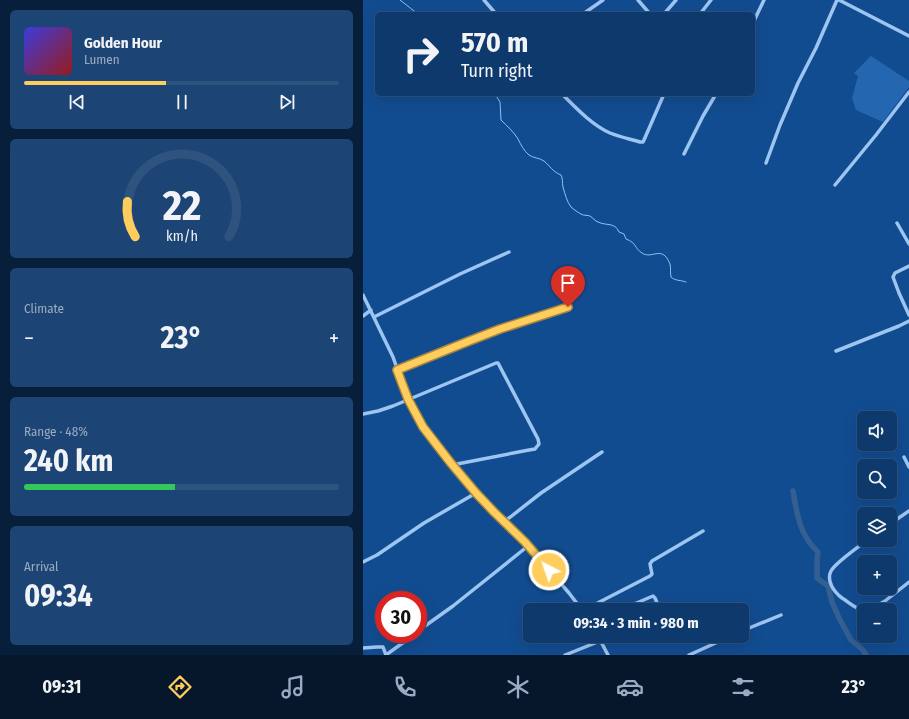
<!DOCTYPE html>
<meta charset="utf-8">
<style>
body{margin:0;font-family:"Fira Sans Condensed",sans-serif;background:#1c4474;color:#f1f3f6;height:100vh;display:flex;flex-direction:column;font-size:15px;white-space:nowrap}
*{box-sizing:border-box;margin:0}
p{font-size:13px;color:#9bacc2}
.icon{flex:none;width:22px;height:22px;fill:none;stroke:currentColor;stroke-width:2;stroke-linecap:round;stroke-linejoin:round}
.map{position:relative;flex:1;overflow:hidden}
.panel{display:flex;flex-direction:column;gap:10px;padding:10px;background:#081f3b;width:363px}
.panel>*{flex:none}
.guide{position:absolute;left:12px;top:12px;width:380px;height:84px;border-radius:6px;box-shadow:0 4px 16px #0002,0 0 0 1px #2e537f;background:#0e396c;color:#f1f3f6;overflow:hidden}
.fabs{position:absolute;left:494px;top:411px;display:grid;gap:8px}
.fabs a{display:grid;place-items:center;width:40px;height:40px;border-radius:6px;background:#0e396c;box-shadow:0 4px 16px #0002,0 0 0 1px #2e537f;font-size:20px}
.speed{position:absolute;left:12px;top:591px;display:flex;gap:8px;font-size:20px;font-weight:700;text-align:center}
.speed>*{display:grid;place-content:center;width:52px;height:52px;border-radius:50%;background:#0e396c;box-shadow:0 4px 16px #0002,0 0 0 1px #2e537f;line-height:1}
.speed .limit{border:6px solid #d22;background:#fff;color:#111}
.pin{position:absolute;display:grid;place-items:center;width:34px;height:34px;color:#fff;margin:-41px -17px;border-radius:50% 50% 50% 0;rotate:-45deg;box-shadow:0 0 4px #0007}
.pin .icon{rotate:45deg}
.me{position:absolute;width:44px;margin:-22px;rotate:319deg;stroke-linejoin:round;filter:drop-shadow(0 0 3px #0008)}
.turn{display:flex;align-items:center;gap:14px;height:84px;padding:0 20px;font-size:18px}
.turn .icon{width:52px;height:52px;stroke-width:2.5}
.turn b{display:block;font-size:28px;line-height:34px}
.big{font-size:30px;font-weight:700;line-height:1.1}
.panel .card{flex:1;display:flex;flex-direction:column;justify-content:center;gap:6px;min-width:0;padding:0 14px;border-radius:6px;background:#1c4474}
.panel .dial{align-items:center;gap:0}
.dial svg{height:104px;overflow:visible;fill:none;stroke:#2e537f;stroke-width:7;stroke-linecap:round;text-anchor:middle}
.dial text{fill:#f1f3f6;stroke:none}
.song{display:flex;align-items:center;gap:12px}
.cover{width:48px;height:48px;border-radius:6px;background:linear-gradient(135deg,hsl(240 70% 55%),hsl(0 70% 35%))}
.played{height:4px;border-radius:2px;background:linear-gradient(90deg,#ffcd5e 45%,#2e537f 45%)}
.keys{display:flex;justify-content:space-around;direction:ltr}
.heat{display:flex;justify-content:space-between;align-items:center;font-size:22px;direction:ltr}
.charge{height:6px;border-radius:3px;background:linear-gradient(90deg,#34c759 48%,#2e537f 0)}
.trip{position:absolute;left:160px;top:603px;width:226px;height:40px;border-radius:6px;background:#0e396c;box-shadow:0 4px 16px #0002,0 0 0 1px #2e537f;font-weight:700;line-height:40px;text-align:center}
.tabs{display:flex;height:64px;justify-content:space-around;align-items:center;background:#06172b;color:#9bacc2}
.tabs .icon{width:28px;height:28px}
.tabs .selected{color:#ffcd5e}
.tabs b{font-size:18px;color:#f1f3f6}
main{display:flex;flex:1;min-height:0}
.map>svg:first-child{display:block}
</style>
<main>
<section class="panel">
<div class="card">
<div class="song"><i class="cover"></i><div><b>Golden Hour</b><p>Lumen</p></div></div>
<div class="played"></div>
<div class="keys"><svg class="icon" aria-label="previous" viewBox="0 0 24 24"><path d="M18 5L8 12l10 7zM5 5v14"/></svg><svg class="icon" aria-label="pause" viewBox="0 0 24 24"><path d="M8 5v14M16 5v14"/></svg><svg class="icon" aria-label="next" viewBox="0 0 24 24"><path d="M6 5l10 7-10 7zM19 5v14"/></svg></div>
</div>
<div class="card dial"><svg viewBox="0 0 100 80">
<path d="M14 69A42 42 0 1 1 86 69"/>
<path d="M14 69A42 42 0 0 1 8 42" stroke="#ffcd5e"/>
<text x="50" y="56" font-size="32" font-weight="700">22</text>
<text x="50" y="72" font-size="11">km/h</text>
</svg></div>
<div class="card"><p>Climate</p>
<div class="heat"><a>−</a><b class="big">23°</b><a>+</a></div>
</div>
<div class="card"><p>Range · 48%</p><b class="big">240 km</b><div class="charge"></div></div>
<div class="card"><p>Arrival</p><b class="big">09:34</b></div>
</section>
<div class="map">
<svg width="546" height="655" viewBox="0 0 546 655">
<rect width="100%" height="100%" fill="#124c90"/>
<path fill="#2466af" d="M 508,56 L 546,81 L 546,87 L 520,122 L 493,110 L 489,98 L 495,76 L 491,73 Z"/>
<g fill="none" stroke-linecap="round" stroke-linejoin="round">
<path stroke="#8fc1f5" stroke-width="1" d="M 37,0 L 55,14
M 132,94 L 137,102 L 138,120 C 144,126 151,132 155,139 C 158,145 161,151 166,155 C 170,158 177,158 181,161 C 187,166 190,172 198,175 C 200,179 199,182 200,187 C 202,194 204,202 208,207 C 210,209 216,213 218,214 C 221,216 225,215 227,216 C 230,218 232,221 235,222 C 243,226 252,222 256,232 L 261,234 L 263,239 C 274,243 271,248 279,253 C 289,260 299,244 307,264 C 308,268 307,273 308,277 C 312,281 318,280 323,282"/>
<path stroke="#345f91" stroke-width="5.5" d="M 430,491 C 434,515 437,536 455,552 L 454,561 L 454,578 L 465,586 L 469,602 L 476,618 L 488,640 L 500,650 L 503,655"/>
<path stroke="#9dc5f2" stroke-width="3.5" d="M 121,0 L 133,14
M 275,0 L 287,14
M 476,0 L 546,36
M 220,14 L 240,0
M 301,14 L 313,0
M 337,14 L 348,0
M 390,23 L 401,0
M 199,94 C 213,108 229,125 247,133 C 257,137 267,139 277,142 L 280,142 L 281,140 L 301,94
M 321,154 L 340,116 L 353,94
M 403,163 L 417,125 L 435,83 L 453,48 L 474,0
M 472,185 L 513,135 L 546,92
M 534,223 L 546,244
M 546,266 L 532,273 L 530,277 L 536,293 L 546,315
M 0,295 L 30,357 L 45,399 L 60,427 L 87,462 L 113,493 L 131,512 L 162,542 L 206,593 L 219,610
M 0,316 L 8,310
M 11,317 L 97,274 L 146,252
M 473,351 L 536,326 L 546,321
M 35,370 L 106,341 L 137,329 L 205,307
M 0,414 L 15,411 L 30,406 L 133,363 L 135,363 L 175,439 L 176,444 L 172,449 L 166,450 L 89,465
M 541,457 L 546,467
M 141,522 L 178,493 L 239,452
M 527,524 L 546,511
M 0,562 L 14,555 L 61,523 L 113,493
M 221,610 L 287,576 L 289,574 L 287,564 L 289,561 L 340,531
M 257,610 L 290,596 L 292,598 L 297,610
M 501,610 C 493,610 486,602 479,598 C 471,592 463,581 468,571 C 473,562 496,547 504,540
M 506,610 L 522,601 L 546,582
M 55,631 L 90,606 L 165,546
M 379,631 L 418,615
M 235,636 L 245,655
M 0,648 L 14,647 L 20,647 L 23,655
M 23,655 L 52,634
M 202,655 L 237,641
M 326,655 L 368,636"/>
</g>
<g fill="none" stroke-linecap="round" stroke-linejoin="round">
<g stroke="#a6853d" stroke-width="10">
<path id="route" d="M 186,570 L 162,542 L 131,512 L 113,493 L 87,462 L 60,427 L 45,399 L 34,370 L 106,341 L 137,329 L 205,307"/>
</g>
<use href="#route" stroke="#ffcd5e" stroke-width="7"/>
</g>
</svg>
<div class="fabs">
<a><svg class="icon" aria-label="sound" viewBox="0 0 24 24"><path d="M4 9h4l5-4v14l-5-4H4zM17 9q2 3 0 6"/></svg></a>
<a><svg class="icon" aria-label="search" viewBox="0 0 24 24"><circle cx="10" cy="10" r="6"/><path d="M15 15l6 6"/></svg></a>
<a><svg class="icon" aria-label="layers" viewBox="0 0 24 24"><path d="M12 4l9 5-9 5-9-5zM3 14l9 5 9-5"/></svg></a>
<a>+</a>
<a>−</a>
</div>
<div class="speed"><div class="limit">30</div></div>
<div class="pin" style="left:205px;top:307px;background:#d93025"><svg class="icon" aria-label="arrive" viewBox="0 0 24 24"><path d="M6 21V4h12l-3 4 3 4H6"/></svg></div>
<svg class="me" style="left:186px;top:570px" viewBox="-20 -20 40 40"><circle r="17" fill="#ffcd5e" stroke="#fff" stroke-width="3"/><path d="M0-11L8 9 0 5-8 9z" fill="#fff"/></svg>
<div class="trip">09:34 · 3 min · 980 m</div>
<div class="guide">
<div class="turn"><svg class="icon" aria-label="right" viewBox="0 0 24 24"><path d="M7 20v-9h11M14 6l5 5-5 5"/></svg><div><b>570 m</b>Turn right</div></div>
</div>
</div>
</main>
<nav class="tabs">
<b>09:31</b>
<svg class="icon selected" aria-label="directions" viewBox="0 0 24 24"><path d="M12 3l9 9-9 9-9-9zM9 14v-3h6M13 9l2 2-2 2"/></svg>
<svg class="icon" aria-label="music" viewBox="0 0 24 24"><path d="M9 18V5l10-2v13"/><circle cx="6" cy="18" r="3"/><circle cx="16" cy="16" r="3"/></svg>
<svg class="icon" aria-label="phone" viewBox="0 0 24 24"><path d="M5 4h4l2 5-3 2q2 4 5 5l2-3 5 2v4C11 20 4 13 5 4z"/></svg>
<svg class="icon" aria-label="climate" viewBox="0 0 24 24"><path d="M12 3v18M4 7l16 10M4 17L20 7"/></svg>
<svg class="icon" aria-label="car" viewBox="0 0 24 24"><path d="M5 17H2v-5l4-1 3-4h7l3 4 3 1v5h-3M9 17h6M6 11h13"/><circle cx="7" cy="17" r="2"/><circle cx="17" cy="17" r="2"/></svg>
<svg class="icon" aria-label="filters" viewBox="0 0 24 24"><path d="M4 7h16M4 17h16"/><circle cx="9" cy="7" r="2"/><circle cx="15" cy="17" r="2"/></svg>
<b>23°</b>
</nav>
